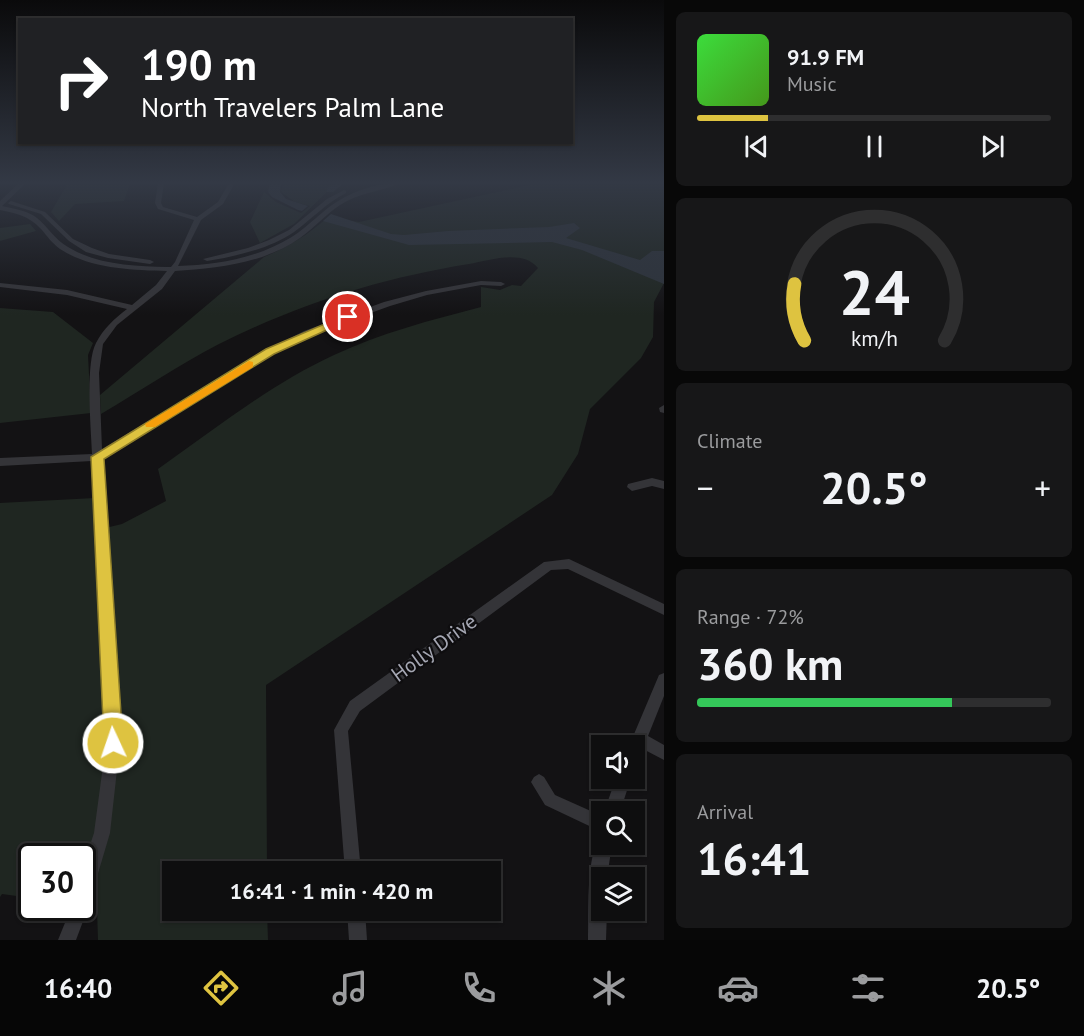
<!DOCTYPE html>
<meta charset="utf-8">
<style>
body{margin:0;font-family:"PT Sans",sans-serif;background:#171718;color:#f1f3f6;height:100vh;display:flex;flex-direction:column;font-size:22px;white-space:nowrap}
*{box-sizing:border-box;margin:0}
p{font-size:20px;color:#9b9c9e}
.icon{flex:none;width:33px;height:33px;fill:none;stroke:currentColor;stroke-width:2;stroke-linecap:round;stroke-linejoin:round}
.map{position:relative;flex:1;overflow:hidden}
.panel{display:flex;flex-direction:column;gap:12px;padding:12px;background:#080808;width:420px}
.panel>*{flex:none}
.guide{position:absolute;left:18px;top:18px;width:555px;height:126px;border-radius:0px;box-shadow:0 2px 4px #0004,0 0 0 2px #2e2e2f;background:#202124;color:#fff;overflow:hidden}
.buttons{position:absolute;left:591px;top:735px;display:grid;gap:12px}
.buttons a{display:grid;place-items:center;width:54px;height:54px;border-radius:0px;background:#0e0e0f;box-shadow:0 2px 4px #0004,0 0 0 2px #2e2e2f;font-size:30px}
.speed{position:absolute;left:18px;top:843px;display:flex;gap:12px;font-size:30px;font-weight:700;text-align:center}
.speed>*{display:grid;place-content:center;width:78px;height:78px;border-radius:50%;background:#0e0e0f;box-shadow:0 2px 4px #0004,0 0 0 2px #2e2e2f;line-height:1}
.speed .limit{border:3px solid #111;border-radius:9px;background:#fff;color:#111}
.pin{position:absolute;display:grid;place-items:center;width:51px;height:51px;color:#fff;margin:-26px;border:3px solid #fff;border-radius:50%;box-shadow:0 2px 6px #0007}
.me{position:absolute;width:66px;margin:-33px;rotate:357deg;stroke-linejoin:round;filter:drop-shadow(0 0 4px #0008)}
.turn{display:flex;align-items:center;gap:21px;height:126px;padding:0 24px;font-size:27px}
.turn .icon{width:78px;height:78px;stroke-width:2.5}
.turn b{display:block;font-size:42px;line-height:51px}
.big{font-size:45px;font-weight:700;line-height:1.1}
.panel .widget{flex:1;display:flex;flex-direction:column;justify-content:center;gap:9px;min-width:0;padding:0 21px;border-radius:9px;background:#171718}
.panel .dial{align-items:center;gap:0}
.dial svg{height:156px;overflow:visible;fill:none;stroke:#2e2e2f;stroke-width:7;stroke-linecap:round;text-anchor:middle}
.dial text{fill:#f1f3f6;stroke:none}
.song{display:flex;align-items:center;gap:18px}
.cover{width:72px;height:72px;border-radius:9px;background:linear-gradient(135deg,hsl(120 70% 55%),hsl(100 70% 35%))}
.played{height:6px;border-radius:3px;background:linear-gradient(90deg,#dec340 20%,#2e2e2f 20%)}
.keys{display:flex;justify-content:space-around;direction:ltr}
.heat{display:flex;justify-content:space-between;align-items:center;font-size:33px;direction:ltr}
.charge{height:9px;border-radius:4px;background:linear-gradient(90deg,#34c759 72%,#2e2e2f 0)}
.trip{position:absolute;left:162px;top:861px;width:339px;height:60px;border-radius:0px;background:#0e0e0f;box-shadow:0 2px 4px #0004,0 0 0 2px #2e2e2f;font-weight:700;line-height:60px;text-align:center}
.tabs{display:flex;height:96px;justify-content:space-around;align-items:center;background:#060606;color:#9b9c9e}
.tabs .icon{width:42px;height:42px}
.tabs .current{color:#dec340}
.tabs b{font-size:27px;color:#f1f3f6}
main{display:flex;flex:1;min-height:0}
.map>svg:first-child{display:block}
</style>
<main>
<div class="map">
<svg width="664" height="940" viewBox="0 0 664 940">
<rect width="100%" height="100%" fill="#131214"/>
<path fill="#1f2621" d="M 68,183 L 130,183 L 124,201 L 75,204 L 59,221 L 51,212 Z
M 283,183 L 336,183 L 294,224 L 260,243 L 250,222 L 264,192 L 276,202 L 301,213 L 310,206 L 295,202 L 281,192 Z
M 539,183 L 664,183 L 664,283 L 654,302 L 653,337 L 641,358 L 590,409 L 578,454 L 552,495 L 266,685 L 267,871 L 172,872 L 172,910 L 267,911 L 268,940 L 98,940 L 97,909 L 83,905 L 82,856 L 32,856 L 31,898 L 2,894 L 0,897 L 0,503 L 95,498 L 97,530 L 122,524 L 166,501 L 158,469 C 215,429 271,384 334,355 C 381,333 431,320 481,307 L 481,287 L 500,290 L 512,285 L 521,286 L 538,268 C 523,249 490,260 469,264 C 381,278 299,304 219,344 C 179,365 140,391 101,414 L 100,395 L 264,257 C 288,247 308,235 328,217 L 359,222 Z
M 30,224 L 36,231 L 0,241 L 0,228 Z
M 0,308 L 53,312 L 93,343 L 88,355 L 91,413 L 0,423 Z"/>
<path fill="#2d333b" d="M 270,183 L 281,183 L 280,192 L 286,199 L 308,206 L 302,211 L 298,210 L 272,197 L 268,192 Z
M 331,214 L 391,234 L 404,235 L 448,231 L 549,227 L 574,223 L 580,228 L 566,238 L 640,260 L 652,251 L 664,251 L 664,284 L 582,250 L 552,242 L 409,245 L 323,221 Z"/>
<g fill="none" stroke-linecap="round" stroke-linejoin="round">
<path fill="#2d333b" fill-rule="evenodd" d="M 336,183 L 344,183 L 333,192 L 327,192 L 327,188 Z"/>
<path fill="#343438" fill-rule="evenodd" d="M 19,183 L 26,183 L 2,206 C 14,209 27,210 37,218 C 48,227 55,240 68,247 C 97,265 134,266 167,267 L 171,267 L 175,262 L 194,220 L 158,209 L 155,203 L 158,183 L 164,183 L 161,203 L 163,207 L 197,217 L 218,202 L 229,183 L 235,183 L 223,204 L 201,220 L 178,266 C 216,265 257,258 290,238 C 302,231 312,221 323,212 C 344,194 372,183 400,183 C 383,191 364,192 347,201 C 329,210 316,227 300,238 C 265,263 216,269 175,271 L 162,289 L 117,325 L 103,344 L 99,373 L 102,449 L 267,350 L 304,331 L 384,302 L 426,291 L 481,281 L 501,282 L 505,284 L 501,286 L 481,285 L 427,295 L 390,306 L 310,335 L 273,354 L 102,458 L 120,743 L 110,833 L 91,897 L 86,904 L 88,908 L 76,940 L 58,940 L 71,908 L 82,908 L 82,869 L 94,833 L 106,743 L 92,461 L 0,466 L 0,458 L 92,454 C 91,428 85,364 96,343 C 103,329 115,318 127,309 L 67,295 L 0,287 L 0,283 L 67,290 L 132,305 L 156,285 L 167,271 C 131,270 91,269 60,249 C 52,243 47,236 41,229 C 29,216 16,213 0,210 L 0,201 Z
M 344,190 L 346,191 L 346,193 C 326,203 312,219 294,232 C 269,249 237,256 207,261 L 203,259 L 248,248 L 269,240 L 289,230 L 327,199 Z
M 11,201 L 45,212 L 73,239 L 92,248 L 109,254 L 150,260 L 154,262 L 150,264 L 108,258 L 86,252 L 69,241 L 41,214 L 9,204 L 8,203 Z
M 664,405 L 664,413 L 660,412 L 659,408 Z
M 652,478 L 664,481 L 664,489 L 652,486 L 632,491 L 627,487 L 628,484 Z
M 569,559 L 664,604 L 664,615 L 568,569 L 551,570 L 360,711 L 348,731 L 361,872 L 345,872 L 334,730 L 350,701 L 544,562 Z
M 664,673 L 664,696 L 648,736 L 664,745 L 664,760 L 643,749 L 639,757 L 634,759 L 634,746 L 629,746 L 659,675 Z
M 539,774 L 544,777 L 555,795 L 602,816 L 602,832 L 545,805 L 531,782 L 534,777 Z
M 616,778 L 631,778 L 620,812 L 604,812 Z
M 602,837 L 602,844 L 612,844 L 607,878 L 602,878 L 602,910 L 607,910 L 606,940 L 588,940 C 589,909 586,867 598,838 Z
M 347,910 L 365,910 L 367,940 L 349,940 Z"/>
</g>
<linearGradient id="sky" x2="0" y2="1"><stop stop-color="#0a0a0b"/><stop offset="0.58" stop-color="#333945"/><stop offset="1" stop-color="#333945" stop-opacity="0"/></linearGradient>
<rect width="664" height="315" fill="url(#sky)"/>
<path fill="#dec340" stroke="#907f2a" stroke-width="1.5" d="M 348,314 L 353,317 L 351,319 L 274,354 L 104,459 L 123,743 L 120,750 L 113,753 L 106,750 L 104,743 L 91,457 L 266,349 Z"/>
<path fill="#f59e0b" d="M 249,361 L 253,362 L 253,367 L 155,427 L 146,427 L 145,424 Z"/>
<g text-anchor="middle" stroke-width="4.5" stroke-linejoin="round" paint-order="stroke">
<g font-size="21" fill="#a5a7b3" stroke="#0e0d0f">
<text transform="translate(434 648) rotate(-36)" y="7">Holly Drive</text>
</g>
</g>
</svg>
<div class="buttons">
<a><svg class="icon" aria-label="sound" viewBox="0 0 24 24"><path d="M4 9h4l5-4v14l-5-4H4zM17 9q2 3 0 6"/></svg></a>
<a><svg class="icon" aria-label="search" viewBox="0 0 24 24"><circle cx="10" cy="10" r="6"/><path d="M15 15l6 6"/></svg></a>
<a><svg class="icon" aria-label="layers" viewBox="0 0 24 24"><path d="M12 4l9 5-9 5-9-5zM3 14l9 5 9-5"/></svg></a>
</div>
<div class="speed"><div class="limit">30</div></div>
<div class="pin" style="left:348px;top:317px;background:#d93025"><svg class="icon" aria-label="arrive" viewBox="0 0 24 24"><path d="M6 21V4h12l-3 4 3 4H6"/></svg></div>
<svg class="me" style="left:113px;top:743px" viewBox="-20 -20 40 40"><circle r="17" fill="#dec340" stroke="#fff" stroke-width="3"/><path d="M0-11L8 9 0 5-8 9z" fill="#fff"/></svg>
<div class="trip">16:41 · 1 min · 420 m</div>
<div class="guide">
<div class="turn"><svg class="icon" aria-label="right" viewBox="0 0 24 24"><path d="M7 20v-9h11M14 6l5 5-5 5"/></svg><div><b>190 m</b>North Travelers Palm Lane</div></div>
</div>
</div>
<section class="panel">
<div class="widget">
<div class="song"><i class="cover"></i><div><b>91.9 FM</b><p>Music</p></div></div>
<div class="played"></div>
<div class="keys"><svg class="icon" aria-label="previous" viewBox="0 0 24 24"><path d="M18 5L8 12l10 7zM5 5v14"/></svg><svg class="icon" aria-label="pause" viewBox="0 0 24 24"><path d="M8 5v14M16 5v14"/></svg><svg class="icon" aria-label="next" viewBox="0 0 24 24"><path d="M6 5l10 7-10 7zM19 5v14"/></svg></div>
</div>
<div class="widget dial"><svg viewBox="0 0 100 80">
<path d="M14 69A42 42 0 1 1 86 69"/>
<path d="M14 69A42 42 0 0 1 9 40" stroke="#dec340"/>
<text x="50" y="56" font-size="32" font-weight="700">24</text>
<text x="50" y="72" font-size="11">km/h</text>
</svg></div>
<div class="widget"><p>Climate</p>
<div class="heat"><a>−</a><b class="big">20.5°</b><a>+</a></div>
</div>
<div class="widget"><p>Range · 72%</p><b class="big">360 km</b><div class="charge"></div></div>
<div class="widget"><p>Arrival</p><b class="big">16:41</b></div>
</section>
</main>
<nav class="tabs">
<b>16:40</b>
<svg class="icon current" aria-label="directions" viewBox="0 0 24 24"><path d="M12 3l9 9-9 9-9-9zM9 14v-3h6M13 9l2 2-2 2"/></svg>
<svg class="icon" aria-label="music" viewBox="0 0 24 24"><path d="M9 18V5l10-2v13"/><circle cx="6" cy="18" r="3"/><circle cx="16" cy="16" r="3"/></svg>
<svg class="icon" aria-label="phone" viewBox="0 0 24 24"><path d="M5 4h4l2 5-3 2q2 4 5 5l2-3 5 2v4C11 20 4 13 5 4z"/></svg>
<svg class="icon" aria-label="climate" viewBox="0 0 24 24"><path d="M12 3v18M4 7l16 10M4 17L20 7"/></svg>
<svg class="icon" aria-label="car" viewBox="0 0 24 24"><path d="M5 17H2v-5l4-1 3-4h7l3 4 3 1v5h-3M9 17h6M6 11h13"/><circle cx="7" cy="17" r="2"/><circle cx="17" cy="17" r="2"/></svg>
<svg class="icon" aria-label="filters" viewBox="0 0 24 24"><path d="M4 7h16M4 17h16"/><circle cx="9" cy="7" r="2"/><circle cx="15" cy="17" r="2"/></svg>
<b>20.5°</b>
</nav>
